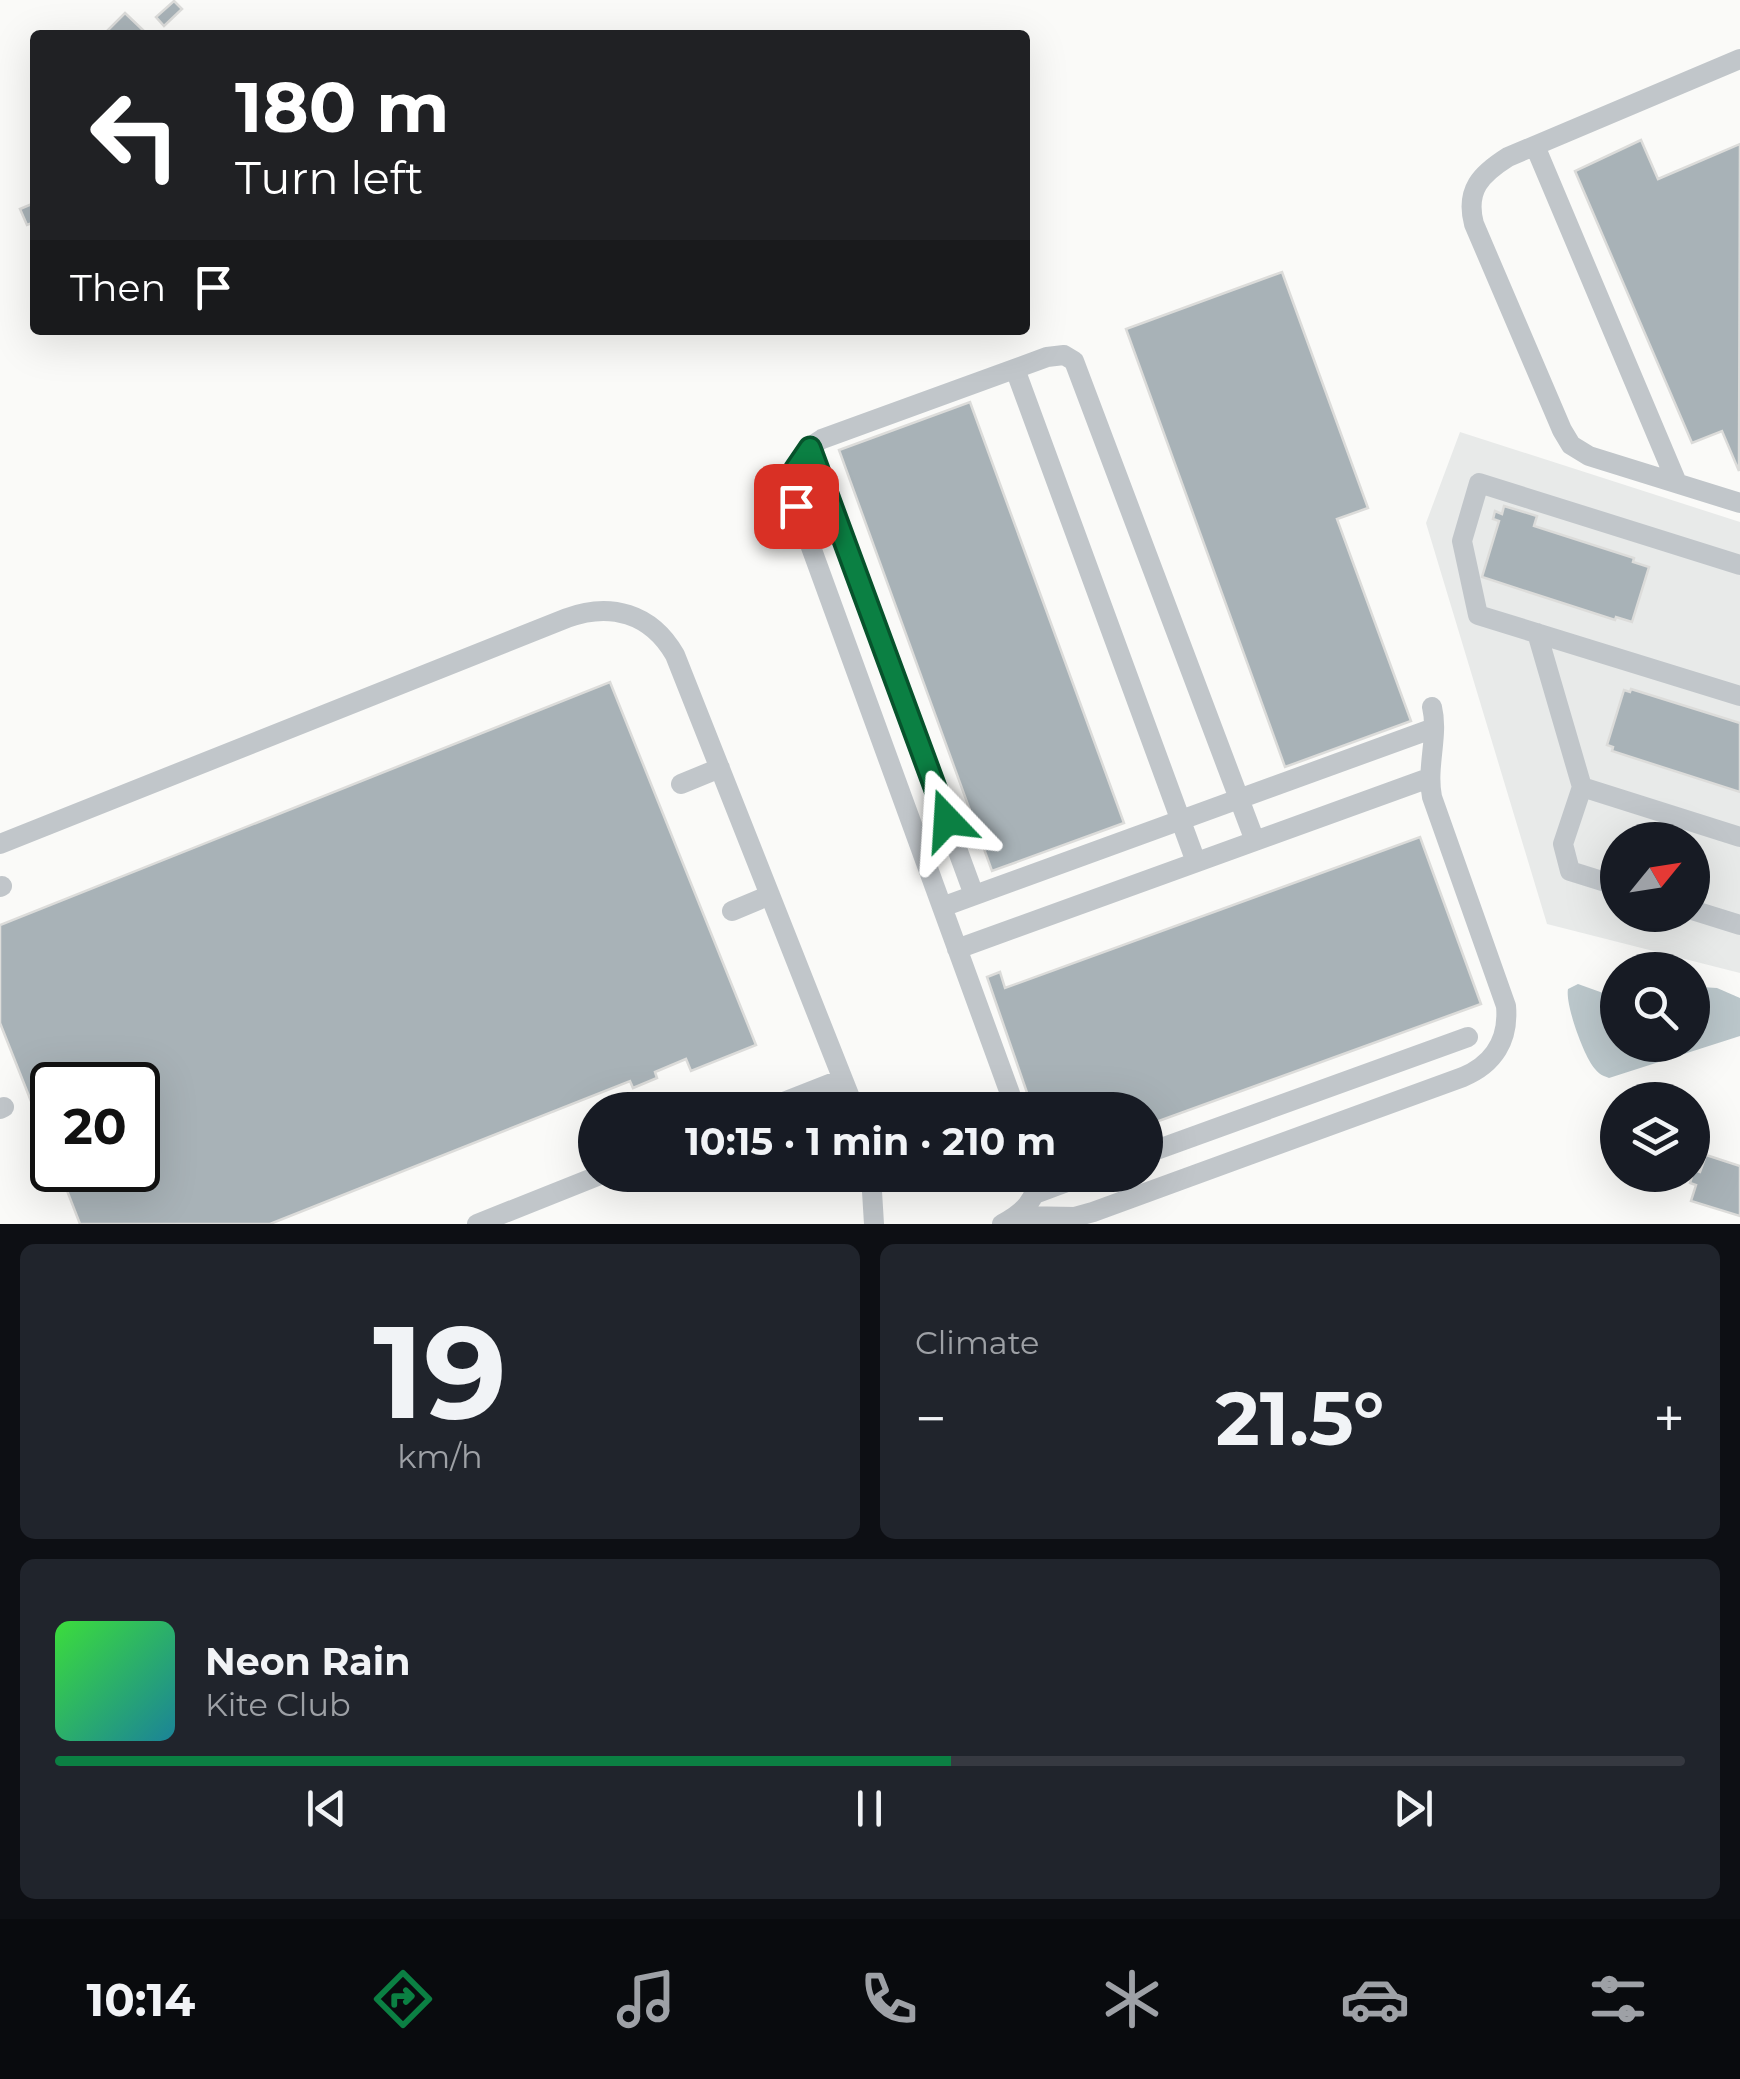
<!DOCTYPE html>
<meta charset="utf-8">
<style>
body{margin:0;font-family:Montserrat,sans-serif;background:#20242c;color:#f1f3f6;height:100vh;display:flex;flex-direction:column;font-size:38px;white-space:nowrap}
*{box-sizing:border-box;margin:0}
p{font-size:32px;color:#9ea1a6}
.icon{flex:none;width:55px;height:55px;fill:none;stroke:currentColor;stroke-width:2;stroke-linecap:round;stroke-linejoin:round}
.map{position:relative;height:1224px;overflow:hidden}
.drawer{display:flex;flex-direction:column;gap:20px;padding:20px;background:#0d0f14;flex:1}
.drawer>*{flex:none}
.hud{position:absolute;left:30px;top:30px;width:1000px;height:305px;border-radius:10px;box-shadow:0 10px 40px #0002;background:#202124;color:#fff;overflow:hidden}
.needle{width:65px;rotate:60deg}
.fabs{position:absolute;left:1600px;top:822px;display:grid;gap:20px}
.fabs a{display:grid;place-items:center;width:110px;height:110px;border-radius:50%;background:#171b24;box-shadow:0 10px 40px #0002;font-size:50px}
.speed{position:absolute;left:30px;top:1062px;display:flex;gap:20px;font-size:50px;font-weight:700;text-align:center}
.speed>*{display:grid;place-content:center;width:130px;height:130px;border-radius:50%;background:#171b24;box-shadow:0 10px 40px #0002;line-height:1}
.speed .limit{border:5px solid #111;border-radius:15px;background:#fff;color:#111}
.pin{position:absolute;display:grid;place-items:center;width:85px;height:85px;color:#fff;margin:-42px;border-radius:20px;box-shadow:0 5px 15px #0006}
.me{position:absolute;width:110px;margin:-55px;rotate:340deg;stroke-linejoin:round;filter:drop-shadow(0 0 8px #0008)}
.turn{display:flex;align-items:center;gap:35px;height:210px;padding:0 40px;font-size:45px}
.turn .icon{width:130px;height:130px;stroke-width:2.5}
.turn b{display:block;font-size:70px;line-height:85px}
.then{display:flex;align-items:center;height:95px;padding:0 40px;background:#0003;gap:20px;font-size:38px}
.big{font-size:75px;font-weight:700;line-height:1.1}
.drawer .tile{flex:1;display:flex;flex-direction:column;justify-content:center;gap:15px;min-width:0;padding:0 35px;border-radius:15px;background:#20242c}
.drawer .dial{align-items:center;gap:0}
.dial b{font-size:130px;line-height:1}
.song{display:flex;align-items:center;gap:30px}
.cover{width:120px;height:120px;border-radius:15px;background:linear-gradient(135deg,hsl(120 70% 55%),hsl(190 70% 35%))}
.played{height:10px;border-radius:5px;background:linear-gradient(90deg,#0b8043 55%,#363941 55%)}
.keys{display:flex;justify-content:space-around;direction:ltr}
.heat{display:flex;justify-content:space-between;align-items:center;font-size:55px;direction:ltr}
.drawer .tiles{flex:1;display:grid;gap:20px;grid-template-columns:1fr 1fr}
.tile:last-child{grid-column:span 2}
.trip{position:absolute;left:578px;top:1092px;width:585px;height:100px;border-radius:50px;background:#171b24;box-shadow:0 10px 40px #0002;font-weight:700;line-height:100px;text-align:center}
.menu{display:flex;height:160px;justify-content:space-around;align-items:center;background:#090b0e;color:#9ea1a6}
.menu .icon{width:70px;height:70px}
.menu .selected{color:#0b8043}
.menu b{font-size:45px;color:#f1f3f6}
.map>svg:first-child{display:block}
</style>
<div class="map">
<svg width="1740" height="1224" viewBox="0 0 1740 1224">
<rect width="100%" height="100%" fill="#fafaf8"/>
<path fill="#e8eae9" fill-rule="evenodd" d="M 1460,432 L 1740,522 L 1740,973 L 1547,924 L 1426,523 ZM 1618,840 L 1692,840 L 1692,915 L 1618,915 Z"/>
<path fill="#bbc7cb" d="M 1578,984 L 1617,998 L 1618,1045 L 1692,1045 L 1693,997 L 1701,987 L 1717,988 L 1740,998 L 1740,1036 L 1609,1078 C 1602,1075 1600,1075 1595,1069 C 1584,1057 1565,1004 1568,989 Z"/>
<path fill="#a8b2b7" stroke="#dcdcda" stroke-width="2.5" d="M 174,1 L 182,9 L 164,26 L 156,17 Z
M 125,13 L 145,32 L 103,35 Z
M 1641,140 L 1658,179 L 1740,144 L 1739,471 L 1722,431 L 1692,443 L 1575,171 Z
M 34,203 L 35,222 L 27,225 L 20,209 Z
M 1282,272 L 1368,508 L 1337,519 L 1411,721 L 1285,767 L 1126,329 Z
M 970,402 L 1124,823 L 992,871 L 839,450 Z
M 1504,506 L 1537,516 L 1534,526 L 1634,558 L 1633,562 L 1649,567 L 1632,622 L 1616,617 L 1615,620 L 1482,577 L 1499,521 L 1493,519 L 1495,511 L 1502,514 Z
M 610,682 L 756,1045 L 691,1071 L 686,1059 L 655,1072 L 657,1078 L 633,1088 L 630,1081 L 270,1224 L 80,1224 L 59,1170 L 138,1170 L 138,1085 L 52,1085 L 52,1154 L 0,1023 L 0,925 Z
M 1631,689 L 1740,723 L 1740,792 L 1612,751 L 1613,747 L 1607,745 L 1624,690 L 1630,692 Z
M 1420,837 L 1481,1004 L 1145,1126 L 1145,1110 L 1033,1110 L 987,977 L 1000,972 L 1005,988 Z
M 1706,1155 L 1740,1166 L 1740,1216 L 1691,1201 L 1696,1185 L 1690,1183 L 1694,1170 L 1700,1172 Z"/>
<g fill="none" stroke-linecap="round" stroke-linejoin="round">
<path stroke="#c1c6ca" stroke-width="20" d="M 1740,59 L 1508,157 C 1481,174 1465,190 1474,224 L 1562,430 L 1571,445 L 1589,456 L 1740,503
M 1535,146 L 1677,483
M 1015,369 L 1196,862
M 810,447 L 974,895
M 1740,565 L 1479,483 L 1462,541 L 1478,615 L 1740,696
M 1537,633 L 1582,787 L 1740,837
M 681,784 L 720,768
M 1582,787 L 1563,844 L 1570,871 L 1618,886
M 0,844 L 567,618 C 610,602 651,613 675,655 L 855,1110
M 0,887 L 2,886
M 942,907 L 1434,728
M 1692,910 L 1740,925
M 732,911 L 770,895
M 957,949 L 1429,778
M 0,1109 L 4,1107
M 763,1110 L 842,1079
M 1016,1110 L 796,506 C 790,478 797,454 822,439 L 1047,357 L 1064,355 L 1074,361 L 1255,841
M 1145,1154 L 1468,1037
M 871,1175 L 874,1224
M 1035,1194 L 1086,1175
M 1017,1216 L 1075,1217 L 1093,1212 L 1463,1077 C 1494,1064 1509,1040 1506,1006 L 1432,797 C 1426,766 1439,736 1432,707
M 477,1224 L 600,1175
M 1002,1224 C 1023,1213 1037,1200 1038,1175"/>
</g>
<g fill="none" stroke-linecap="round" stroke-linejoin="round">
<g stroke="#07532c" stroke-width="25">
<path id="route" d="M 796,506 L 795,470 L 810,448 L 947,820"/>
</g>
<use href="#route" stroke="#0b8043" stroke-width="18"/>
</g>
</svg>
<div class="fabs">
<a><svg class="needle" viewBox="-14 -14 28 28"><path d="M0-13l5 13h-10z" fill="#e53935"/><path d="M0 13l5-13h-10z" fill="#9ea1a6"/></svg></a>
<a><svg class="icon" aria-label="search" viewBox="0 0 24 24"><circle cx="10" cy="10" r="6"/><path d="M15 15l6 6"/></svg></a>
<a><svg class="icon" aria-label="layers" viewBox="0 0 24 24"><path d="M12 4l9 5-9 5-9-5zM3 14l9 5 9-5"/></svg></a>
</div>
<div class="speed"><div class="limit">20</div></div>
<div class="pin" style="left:796px;top:506px;background:#d93025"><svg class="icon" aria-label="arrive" viewBox="0 0 24 24"><path d="M6 21V4h12l-3 4 3 4H6"/></svg></div>
<svg class="me" style="left:947px;top:820px" viewBox="-20 -20 40 40"><path d="M0-17L14 15 0 8-14 15z" fill="#0b8043" stroke="#fff" stroke-width="4"/></svg>
<div class="trip">10:15 · 1 min · 210 m</div>
<div class="hud">
<div class="turn"><svg class="icon" aria-label="left" viewBox="0 0 24 24"><path d="M17 20v-9H6M10 6l-5 5 5 5"/></svg><div><b>180 m</b>Turn left</div></div>
<div class="then">Then<svg class="icon" aria-label="arrive" viewBox="0 0 24 24"><path d="M6 21V4h12l-3 4 3 4H6"/></svg></div>
</div>
</div>
<section class="drawer">
<div class="tiles">
<div class="tile dial"><b>19</b><p>km/h</p></div>
<div class="tile"><p>Climate</p>
<div class="heat"><a>−</a><b class="big">21.5°</b><a>+</a></div>
</div>
<div class="tile">
<div class="song"><i class="cover"></i><div><b>Neon Rain</b><p>Kite Club</p></div></div>
<div class="played"></div>
<div class="keys"><svg class="icon" aria-label="previous" viewBox="0 0 24 24"><path d="M18 5L8 12l10 7zM5 5v14"/></svg><svg class="icon" aria-label="pause" viewBox="0 0 24 24"><path d="M8 5v14M16 5v14"/></svg><svg class="icon" aria-label="next" viewBox="0 0 24 24"><path d="M6 5l10 7-10 7zM19 5v14"/></svg></div>
</div>
</div>
</section>
<nav class="menu">
<b>10:14</b>
<svg class="icon selected" aria-label="directions" viewBox="0 0 24 24"><path d="M12 3l9 9-9 9-9-9zM9 14v-3h6M13 9l2 2-2 2"/></svg>
<svg class="icon" aria-label="music" viewBox="0 0 24 24"><path d="M9 18V5l10-2v13"/><circle cx="6" cy="18" r="3"/><circle cx="16" cy="16" r="3"/></svg>
<svg class="icon" aria-label="phone" viewBox="0 0 24 24"><path d="M5 4h4l2 5-3 2q2 4 5 5l2-3 5 2v4C11 20 4 13 5 4z"/></svg>
<svg class="icon" aria-label="climate" viewBox="0 0 24 24"><path d="M12 3v18M4 7l16 10M4 17L20 7"/></svg>
<svg class="icon" aria-label="car" viewBox="0 0 24 24"><path d="M5 17H2v-5l4-1 3-4h7l3 4 3 1v5h-3M9 17h6M6 11h13"/><circle cx="7" cy="17" r="2"/><circle cx="17" cy="17" r="2"/></svg>
<svg class="icon" aria-label="filters" viewBox="0 0 24 24"><path d="M4 7h16M4 17h16"/><circle cx="9" cy="7" r="2"/><circle cx="15" cy="17" r="2"/></svg>
</nav>
